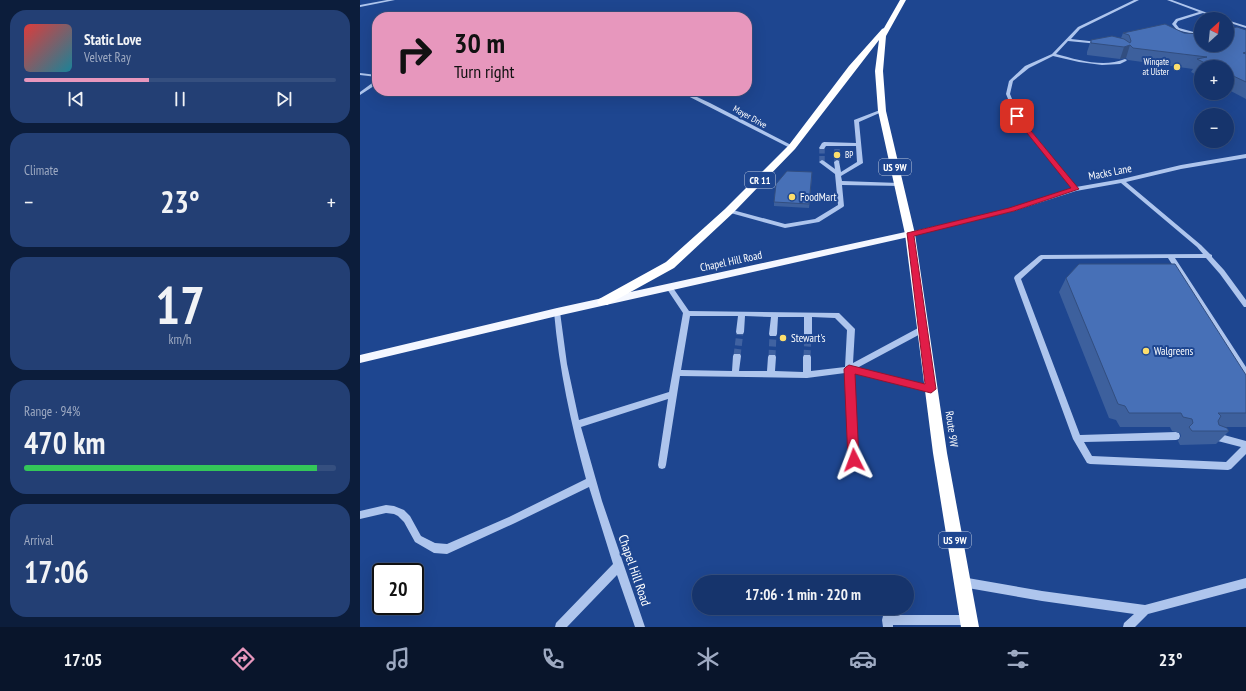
<!DOCTYPE html>
<meta charset="utf-8">
<style>
body{margin:0;font-family:"PT Sans Narrow",sans-serif;background:#233f74;color:#f1f3f6;height:100vh;display:flex;flex-direction:column;font-size:15px;white-space:nowrap}
*{box-sizing:border-box;margin:0}
p{font-size:13px;color:#9eaac2}
.icon{flex:none;width:22px;height:22px;fill:none;stroke:currentColor;stroke-width:2;stroke-linecap:round;stroke-linejoin:round}
.map{position:relative;flex:1;overflow:hidden}
.details{display:flex;flex-direction:column;gap:10px;padding:10px;background:#0c1d3b;width:360px}
.details>*{flex:none}
.top-card{position:absolute;left:12px;top:12px;width:380px;height:84px;border-radius:16px;box-shadow:0 4px 16px #0002,0 0 0 1px #354f7f;background:#e797bd;color:#111;overflow:hidden}
.needle{width:26px;rotate:27deg}
.buttons{position:absolute;left:834px;top:12px;display:grid;gap:8px}
.buttons a{display:grid;place-items:center;width:40px;height:40px;border-radius:50%;background:#16346c;box-shadow:0 4px 16px #0002,0 0 0 1px #354f7f;font-size:20px}
.speed{position:absolute;left:12px;top:563px;display:flex;gap:8px;font-size:20px;font-weight:700;text-align:center}
.speed>*{display:grid;place-content:center;width:52px;height:52px;border-radius:50%;background:#16346c;box-shadow:0 4px 16px #0002,0 0 0 1px #354f7f;line-height:1}
.speed .limit{border:2px solid #111;border-radius:6px;background:#fff;color:#111}
.pin{position:absolute;display:grid;place-items:center;width:34px;height:34px;color:#fff;margin:-17px;border-radius:8px;box-shadow:0 2px 6px #0006}
.me{position:absolute;width:44px;margin:-22px;rotate:357deg;stroke-linejoin:round;filter:drop-shadow(0 0 3px #0008)}
.turn{display:flex;align-items:center;gap:14px;height:84px;padding:0 16px;font-size:18px}
.turn .icon{width:52px;height:52px;stroke-width:2.5}
.turn b{display:block;font-size:28px;line-height:34px}
.big{font-size:30px;font-weight:600;line-height:1.1}
.details .tile{flex:1;display:flex;flex-direction:column;justify-content:center;gap:6px;min-width:0;padding:0 14px;border-radius:16px;background:#233f74}
.details .dial{align-items:center;gap:0}
.dial b{font-size:52px;line-height:1}
.song{display:flex;align-items:center;gap:12px}
.cover{width:48px;height:48px;border-radius:6px;background:linear-gradient(135deg,hsl(0 70% 55%),hsl(190 70% 35%))}
.played{height:4px;border-radius:2px;background:linear-gradient(90deg,#e797bd 40%,#354f7f 40%)}
.keys{display:flex;justify-content:space-around;direction:ltr}
.heat{display:flex;justify-content:space-between;align-items:center;font-size:22px;direction:ltr}
.charge{height:6px;border-radius:3px;background:linear-gradient(90deg,#34c759 94%,#354f7f 0)}
.trip{position:absolute;left:332px;top:575px;width:222px;height:40px;border-radius:20px;background:#16346c;box-shadow:0 4px 16px #0002,0 0 0 1px #354f7f;font-weight:600;line-height:40px;text-align:center}
.dock{display:flex;height:64px;justify-content:space-around;align-items:center;background:#09152b;color:#9eaac2}
.dock .icon{width:28px;height:28px}
.dock .current{color:#e797bd}
.dock b{font-size:18px;color:#f1f3f6}
main{display:flex;flex:1;min-height:0}
.map>svg:first-child{display:block}
</style>
<main>
<section class="details">
<div class="tile">
<div class="song"><i class="cover"></i><div><b>Static Love</b><p>Velvet Ray</p></div></div>
<div class="played"></div>
<div class="keys"><svg class="icon" aria-label="previous" viewBox="0 0 24 24"><path d="M18 5L8 12l10 7zM5 5v14"/></svg><svg class="icon" aria-label="pause" viewBox="0 0 24 24"><path d="M8 5v14M16 5v14"/></svg><svg class="icon" aria-label="next" viewBox="0 0 24 24"><path d="M6 5l10 7-10 7zM19 5v14"/></svg></div>
</div>
<div class="tile"><p>Climate</p>
<div class="heat"><a>−</a><b class="big">23°</b><a>+</a></div>
</div>
<div class="tile dial"><b>17</b><p>km/h</p></div>
<div class="tile"><p>Range · 94%</p><b class="big">470 km</b><div class="charge"></div></div>
<div class="tile"><p>Arrival</p><b class="big">17:06</b></div>
</section>
<div class="map">
<svg width="886" height="627" viewBox="0 0 886 627">
<rect width="100%" height="100%" fill="#1e4690"/>
<g fill="none" stroke-linecap="round" stroke-linejoin="round">
<path stroke="#4062a1" stroke-width="5.5" stroke-dasharray="5.5 2.5" stroke-linecap="butt" d="M 462,148 L 462,162
M 477,149 L 477,162"/>
<path stroke="#4062a1" stroke-width="7" stroke-dasharray="7 3.5" stroke-linecap="butt" d="M 377,356 L 380,332
M 412,357 L 413,334
M 447,357 L 448,334"/>
<path fill="#aec5ed" fill-rule="evenodd" d="M 27,0 L 35,0 L 0,7 L 0,5 Z
M 774,0 L 779,0 L 720,29 L 711,39 L 738,42 L 740,43 L 739,44 L 708,41 L 696,54 C 718,60 744,68 765,59 L 767,60 L 766,61 L 760,64 L 742,65 L 719,62 L 693,56 L 669,68 L 653,81 L 650,94 L 659,116 L 716,187 L 762,179 L 821,165 L 886,154 L 886,158 L 821,169 L 766,182 L 841,245 L 850,254 L 852,255 L 852,257 L 864,270 L 886,300 L 886,307 L 884,307 L 860,274 L 846,258 L 815,258 L 886,367 L 886,376 L 883,375 L 808,258 L 683,259 L 661,279 L 720,435 L 816,432 L 819,433 L 820,436 L 819,439 L 816,440 L 724,442 L 732,456 L 866,462 L 881,447 L 850,439 L 849,436 L 850,433 L 853,432 L 886,441 L 886,454 L 871,469 L 868,470 L 730,464 L 727,463 L 713,439 L 654,278 L 655,276 L 679,256 L 681,255 L 843,254 L 837,247 L 761,183 L 716,191 L 654,211 L 550,236 L 547,234 L 550,232 L 650,209 L 712,188 L 655,116 L 646,94 L 649,81 L 665,66 L 692,54 L 718,27 Z
M 807,0 L 812,0 L 864,19 L 858,19 L 843,13 L 818,21 L 816,24 L 819,28 L 841,34 L 841,36 L 817,30 L 812,24 L 816,19 L 839,12 Z
M 867,20 L 886,26 L 886,28 L 867,22 Z
M 0,73 L 17,75 L 17,77 L 0,75 Z
M 15,81 L 17,81 L 17,84 L 0,95 L 0,92 Z
M 318,91 L 324,91 L 350,103 L 435,147 L 434,148 L 430,148 Z
M 520,110 L 524,111 L 499,122 L 503,163 L 481,176 L 482,181 L 539,183 L 541,184 L 541,186 L 482,185 L 484,206 L 483,207 L 459,222 L 425,228 L 367,212 L 366,211 L 369,209 L 425,224 L 455,219 L 478,205 L 475,174 L 459,162 L 462,160 L 464,161 L 475,169 L 474,162 L 477,160 L 479,161 L 481,172 L 497,162 L 496,146 L 466,146 L 464,149 L 460,149 L 459,148 L 462,143 L 464,142 L 496,143 L 494,120 Z
M 307,285 L 311,285 L 329,311 L 479,313 L 495,329 L 493,363 L 560,327 L 566,327 L 567,329 L 566,331 L 497,368 L 571,386 L 574,387 L 575,389 L 574,391 L 571,392 L 493,373 L 498,460 L 497,463 L 494,464 L 491,463 L 490,460 L 485,373 L 447,378 L 320,376 L 306,465 L 305,468 L 302,469 L 299,468 L 298,465 L 308,399 L 221,427 L 242,501 L 285,627 L 275,627 L 257,575 L 207,627 L 195,627 L 196,623 L 253,564 L 229,487 L 155,523 L 87,554 L 74,553 L 55,542 L 44,522 L 38,516 L 34,514 L 26,513 L 0,519 L 0,511 L 26,505 L 34,506 L 44,510 L 50,516 L 61,536 L 75,543 L 87,544 L 149,517 L 226,479 C 211,424 199,369 194,312 L 197,309 L 200,312 L 207,364 L 219,420 L 309,392 L 323,313 L 307,289 L 306,287 ZM 330,316 L 378,316 L 376,332 L 377,334 L 383,334 L 384,332 L 385,316 L 411,317 L 409,334 L 410,336 L 416,336 L 417,334 L 418,317 L 444,317 L 444,334 L 445,336 L 451,336 L 452,334 L 452,317 L 475,318 L 487,330 L 485,367 L 451,371 L 451,357 L 450,355 L 444,355 L 443,357 L 443,372 L 415,371 L 416,357 L 415,355 L 409,355 L 408,357 L 407,371 L 379,371 L 381,356 L 380,354 L 374,354 L 373,356 L 372,371 L 321,370 Z
M 602,577 L 682,591 L 785,605 L 886,578 L 886,588 L 788,614 L 775,627 L 763,627 L 764,623 L 774,614 L 682,601 L 602,587 L 598,586 L 597,582 L 598,578 Z
M 527,615 L 609,615 L 613,616 L 614,620 L 613,624 L 609,625 L 533,625 L 533,627 L 523,627 L 522,620 L 523,616 Z"/>
<path fill="#f4f7ff" fill-rule="evenodd" d="M 550,231 L 554,234 L 553,236 L 197,316 L 0,363 L 0,355 L 197,308 Z"/>
<path fill="#fff" fill-rule="evenodd" d="M 540,0 L 546,0 L 526,36 L 523,71 L 526,111 L 555,234 L 587,453 L 619,627 L 601,627 L 573,453 L 545,234 L 518,111 L 515,71 L 519,40 L 435,149 L 373,213 L 314,268 L 247,305 L 239,305 L 237,302 L 239,299 L 306,262 L 365,209 L 429,145 L 489,66 L 522,29 L 524,28 Z"/>
</g>
<path fill="#3d609d" d="M 886,30 L 886,99 L 867,89 L 867,67 L 841,67 L 841,77 L 831,72 L 833,69 L 768,60 L 766,58 L 760,59 L 727,55 L 727,52 L 731,40 L 761,38 L 763,33 L 841,45 Z
M 452,176 L 449,208 L 414,206 L 414,202 Z
M 706,278 L 886,375 L 886,427 L 865,427 L 869,431 L 856,444 L 820,445 L 818,441 L 821,436 L 820,433 L 812,431 L 810,427 L 760,427 L 756,420 L 749,418 L 699,292 Z"/>
<path fill="#324e80" d="M 770,45 L 766,58 L 760,59 L 764,47 Z"/>
<path fill="#4770b7" stroke="#324e80" d="M 805,24 L 824,33 L 841,34 L 841,45 L 867,45 L 867,29 L 877,27 L 886,30 L 886,52 L 883,53 L 886,54 L 886,82 L 867,73 L 867,67 L 853,67 L 837,59 L 847,57 L 773,48 L 770,45 L 764,47 L 731,43 L 731,40 L 752,36 L 764,39 L 770,43 L 771,41 L 769,35 L 763,33 Z
M 427,171 L 452,172 L 449,204 L 414,202 L 416,184 Z
M 719,264 L 815,264 L 886,375 L 886,413 L 858,413 L 861,416 L 858,421 L 859,425 L 867,428 L 869,431 L 832,431 L 829,427 L 833,423 L 832,419 L 823,417 L 821,413 L 769,413 L 765,406 L 758,404 L 706,278 Z"/>
<path fill="#e11d48" stroke="#92132f" d="M 657,114 L 719,189 L 654,211 L 554,236 L 576,389 L 571,393 L 495,374 L 499,460 L 498,464 L 494,465 L 490,464 L 488,460 L 484,369 L 486,367 L 489,365 L 565,384 L 547,233 L 649,208 L 711,188 L 655,118 L 654,116 Z"/>
<g fill="#fcde6d" stroke="#1e4690" stroke-width="1.5">
<circle cx="817" cy="67" r="4"/>
<circle cx="477" cy="155" r="4"/>
<circle cx="432" cy="197" r="4"/>
<circle cx="423" cy="338" r="4"/>
<circle cx="786" cy="351" r="4"/>
</g>
<g text-anchor="middle" stroke-width="4" stroke-linejoin="round" paint-order="stroke">
<g font-size="9" fill="#fff" stroke="#1e4690" text-anchor="end">
<text x="809" y="65">Wingate<tspan x="809" dy="10">at Ulster</tspan></text>
<text x="485" y="158" text-anchor="start">BP</text>
</g>
<g font-size="9" fill="#fff" stroke="#1e4690">
<text transform="translate(390 117) rotate(29)" y="3">Mayer Drive</text>
</g>
<g fill="#1e4690" stroke="#bcc8de" stroke-width="1">
<rect x="519" y="159" width="32" height="16" rx="3"/>
<rect x="385" y="172" width="30" height="16" rx="3"/>
<rect x="579" y="532" width="32" height="16" rx="3"/>
</g>
<g font-size="10" font-weight="bold" fill="#fff">
<text x="535" y="171">US 9W</text>
<text x="400" y="184">CR 11</text>
<text x="595" y="544">US 9W</text>
</g>
<g font-size="11" fill="#fff" stroke="#1e4690">
<text transform="translate(750 172) rotate(-11)" y="4">Macks Lane</text>
<text transform="translate(371 261) rotate(-12)" y="4">Chapel Hill Road</text>
<text transform="translate(592 429) rotate(82)" y="4">Route 9W</text>
</g>
<g font-size="11" fill="#fff" stroke="#1e4690" text-anchor="start">
<text x="440" y="201">FoodMart</text>
<text x="431" y="342">Stewart's</text>
<text x="794" y="355">Walgreens</text>
</g>
<g font-size="13" fill="#fff" stroke="#1e4690">
<text transform="translate(275 570) rotate(71)" y="5">Chapel Hill Road</text>
</g>
</g>
</svg>
<div class="buttons">
<a><svg class="needle" viewBox="-14 -14 28 28"><path d="M0-13l5 13h-10z" fill="#e53935"/><path d="M0 13l5-13h-10z" fill="#9eaac2"/></svg></a>
<a>+</a>
<a>−</a>
</div>
<div class="speed"><div class="limit">20</div></div>
<div class="pin" style="left:657px;top:116px;background:#d93025"><svg class="icon" aria-label="arrive" viewBox="0 0 24 24"><path d="M6 21V4h12l-3 4 3 4H6"/></svg></div>
<svg class="me" style="left:494px;top:460px" viewBox="-20 -20 40 40"><path d="M0-17L14 15 0 8-14 15z" fill="#e11d48" stroke="#fff" stroke-width="4"/></svg>
<div class="trip">17:06 · 1 min · 220 m</div>
<div class="top-card">
<div class="turn"><svg class="icon" aria-label="right" viewBox="0 0 24 24"><path d="M7 20v-9h11M14 6l5 5-5 5"/></svg><div><b>30 m</b>Turn right</div></div>
</div>
</div>
</main>
<nav class="dock">
<b>17:05</b>
<svg class="icon current" aria-label="directions" viewBox="0 0 24 24"><path d="M12 3l9 9-9 9-9-9zM9 14v-3h6M13 9l2 2-2 2"/></svg>
<svg class="icon" aria-label="music" viewBox="0 0 24 24"><path d="M9 18V5l10-2v13"/><circle cx="6" cy="18" r="3"/><circle cx="16" cy="16" r="3"/></svg>
<svg class="icon" aria-label="phone" viewBox="0 0 24 24"><path d="M5 4h4l2 5-3 2q2 4 5 5l2-3 5 2v4C11 20 4 13 5 4z"/></svg>
<svg class="icon" aria-label="climate" viewBox="0 0 24 24"><path d="M12 3v18M4 7l16 10M4 17L20 7"/></svg>
<svg class="icon" aria-label="car" viewBox="0 0 24 24"><path d="M5 17H2v-5l4-1 3-4h7l3 4 3 1v5h-3M9 17h6M6 11h13"/><circle cx="7" cy="17" r="2"/><circle cx="17" cy="17" r="2"/></svg>
<svg class="icon" aria-label="filters" viewBox="0 0 24 24"><path d="M4 7h16M4 17h16"/><circle cx="9" cy="7" r="2"/><circle cx="15" cy="17" r="2"/></svg>
<b>23°</b>
</nav>
